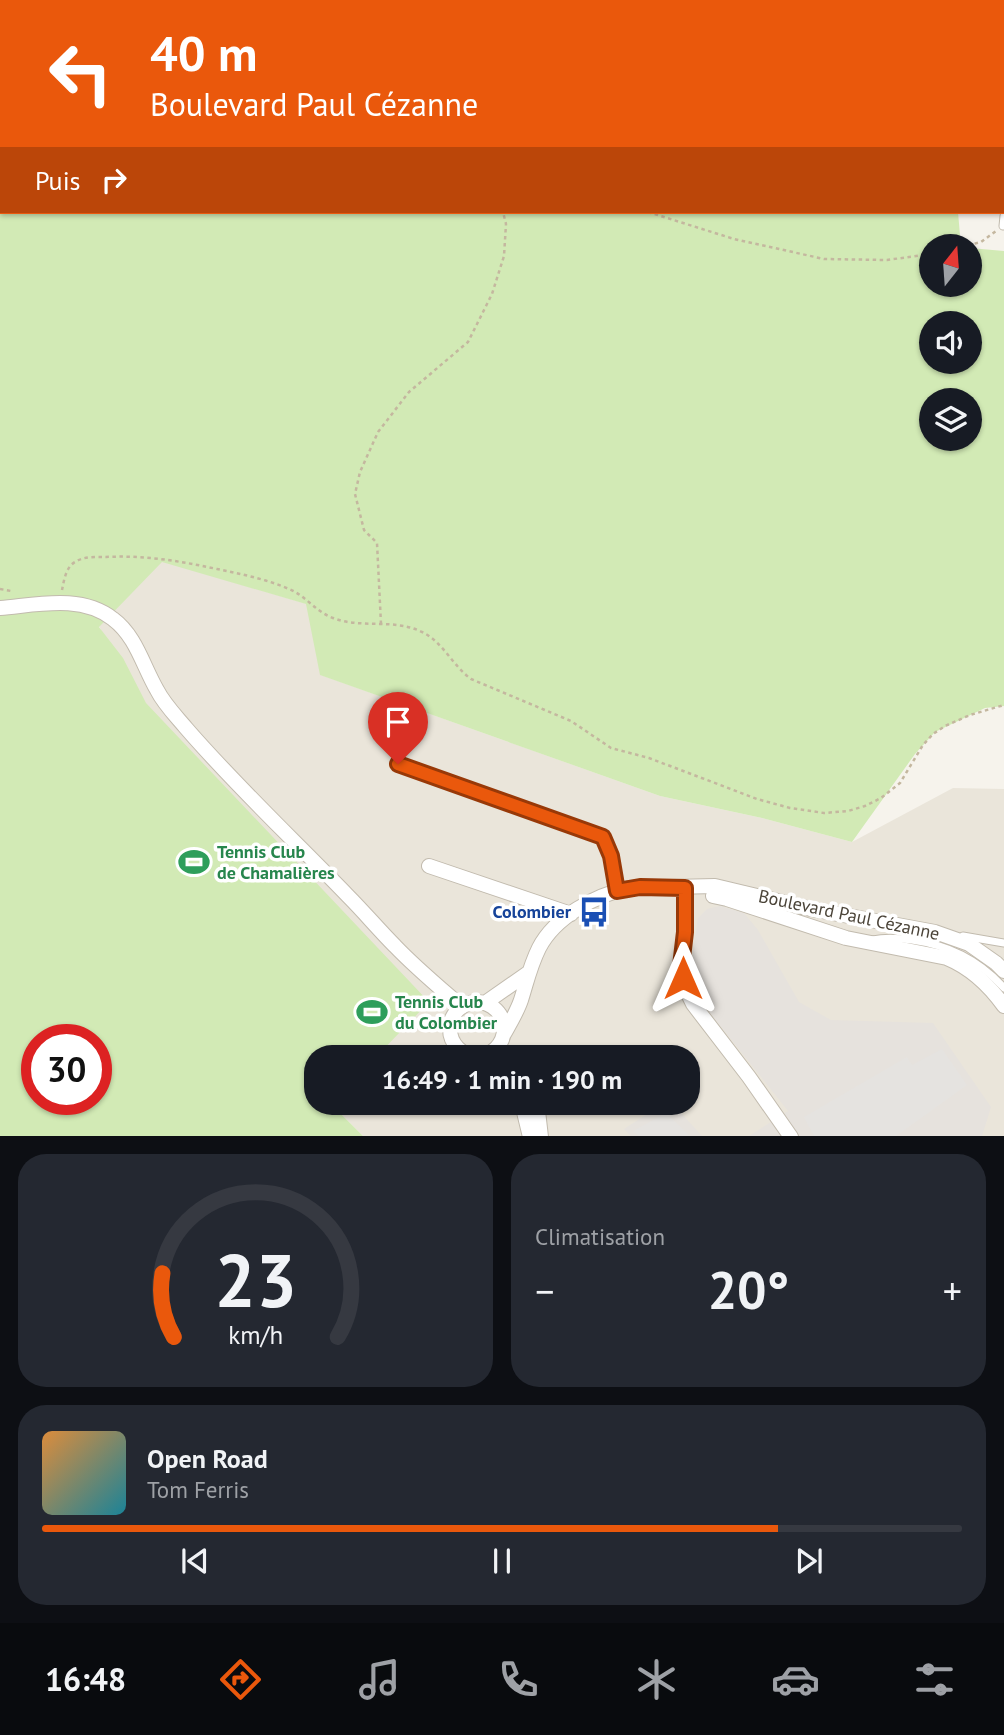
<!DOCTYPE html>
<html lang="fr">
<meta charset="utf-8">
<style>
body{margin:0;font-family:"PT Sans",sans-serif;background:#242831;color:#f1f3f6;height:100vh;display:flex;flex-direction:column;font-size:26px;white-space:nowrap}
*{box-sizing:border-box;margin:0}
p{font-size:23px;color:#9ea1a6}
.icon{flex:none;width:38px;height:38px;fill:none;stroke:currentColor;stroke-width:2;stroke-linecap:round;stroke-linejoin:round}
.map{position:relative;height:1136px;overflow:hidden}
.details{display:flex;flex-direction:column;gap:18px;padding:18px;background:#0d0f14;flex:1}
.details>*{flex:none}
.top-card{position:absolute;left:0px;top:0px;width:1004px;height:214px;box-shadow:0 2px 5px #0004;background:#ea580c;color:#fff;overflow:hidden}
.needle{width:46px;rotate:17deg}
.fabs{position:absolute;left:919px;top:234px;display:grid;gap:14px}
.fabs a{display:grid;place-items:center;width:63px;height:63px;border-radius:50%;background:#171b24;box-shadow:0 2px 5px #0004;font-size:35px}
.speed{position:absolute;left:21px;top:1024px;display:flex;gap:14px;font-size:35px;font-weight:700;text-align:center}
.speed>*{display:grid;place-content:center;width:91px;height:91px;border-radius:50%;background:#171b24;box-shadow:0 2px 5px #0004;line-height:1}
.speed .limit{border:10px solid #d22;background:#fff;color:#111}
.pin{position:absolute;display:grid;place-items:center;width:60px;height:60px;color:#fff;margin:-72px -30px;border-radius:50% 50% 50% 0;rotate:-45deg;box-shadow:0 0 7px #0007}
.pin .icon{rotate:45deg}
.me{position:absolute;width:77px;margin:-38px;rotate:0deg;stroke-linejoin:round;filter:drop-shadow(0 0 5px #0008)}
.turn{display:flex;align-items:center;gap:24px;height:147px;padding:0 35px;font-size:32px}
.turn .icon{width:91px;height:91px;stroke-width:2.5}
.turn b{display:block;font-size:49px;line-height:60px}
.then{display:flex;align-items:center;height:66px;padding:0 35px;background:#0003;gap:14px;font-size:26px}
.big{font-size:52px;font-weight:700;line-height:1.1}
.details .widget{flex:1;display:flex;flex-direction:column;justify-content:center;gap:10px;min-width:0;padding:0 24px;border-radius:28px;background:#242831}
.details .dial{align-items:center;gap:0}
.dial svg{height:182px;overflow:visible;fill:none;stroke:#363941;stroke-width:7;stroke-linecap:round;text-anchor:middle}
.dial text{fill:#f1f3f6;stroke:none}
.song{display:flex;align-items:center;gap:21px}
.cover{width:84px;height:84px;border-radius:10px;background:linear-gradient(135deg,hsl(30 70% 55%),hsl(190 70% 35%))}
.played{height:7px;border-radius:4px;background:linear-gradient(90deg,#ea580c 80%,#363941 80%)}
.keys{display:flex;justify-content:space-around;direction:ltr}
.heat{display:flex;justify-content:space-between;align-items:center;font-size:38px;direction:ltr}
.details .tiles{flex:1;display:grid;gap:18px;grid-template-columns:1fr 1fr}
.widget:last-child{grid-column:span 2}
.trip{position:absolute;left:304px;top:1045px;width:396px;height:70px;border-radius:28px;background:#171b24;box-shadow:0 2px 5px #0004;font-weight:700;line-height:70px;text-align:center}
.menu{display:flex;height:112px;justify-content:space-around;align-items:center;background:#090b0e;color:#9ea1a6}
.menu .icon{width:49px;height:49px}
.menu .selected{color:#ea580c}
.menu b{font-size:32px;color:#f1f3f6}
.map>svg:first-child{display:block}
</style>
<div class="map">
<svg width="1004" height="1137" viewBox="0 0 1004 1137">
<rect width="100%" height="100%" fill="#f6f3ec"/>
<path fill="#eae5da" d="M 162,561 L 307,604 L 321,675 L 660,796 L 762,818 L 852,842 L 953,788 L 1004,789 L 1004,1136 L 363,1136 L 330,1103 L 688,1102 L 688,1057 L 317,1057 L 99,626 Z"/>
<path fill="#e6e2dd" d="M 720,906 L 744,913 L 758,930 L 799,1002 L 831,1020 L 933,1023 L 991,1107 L 982,1136 L 749,1136 L 788,1111 L 710,1013 L 693,978 L 692,961 L 698,918 L 707,909 Z
M 664,1103 L 672,1103 L 702,1136 L 631,1136 L 624,1129 Z"/>
<path fill="#d2eab5" fill-rule="evenodd" d="M 0,0 L 994,0 L 994,2 L 2,2 L 2,212 L 958,212 L 961,247 L 931,247 L 931,285 L 970,285 L 970,248 L 1004,251 L 1004,706 L 985,708 L 935,732 L 915,754 L 852,842 L 762,818 L 660,796 L 320,675 L 306,604 L 162,562 L 99,627 L 123,658 L 146,703 L 429,1002 L 376,1057 L 317,1057 L 317,1102 L 332,1103 L 331,1104 L 363,1136 L 0,1137 ZM 931,324 L 970,324 L 970,362 L 931,362 ZM 931,401 L 970,401 L 970,439 L 931,439 ZM 37,1040 L 96,1040 L 96,1099 L 37,1099 Z"/>
<path fill="#e5e3e0" d="M 942,1049 L 967,1085 L 896,1136 L 814,1136 L 804,1117 L 907,1057 L 912,1065 Z
M 666,1113 L 690,1136 L 639,1136 L 633,1131 Z"/>
<g fill="none" stroke-linecap="round" stroke-linejoin="round">
<g stroke="#c2bbae" stroke-width="9">
<path id="service" d="M 1003,226 L 1004,216
M 963,936 L 1004,943
M 873,940 C 886,937 898,938 912,940 C 949,945 979,960 1004,988"/>
</g>
<g stroke="#c2bbae" stroke-width="16">
<path id="minor" d="M 0,608 C 37,605 81,594 113,619 C 136,636 143,666 157,690 C 164,704 176,716 186,728 C 237,787 294,840 348,896 C 364,912 379,930 395,946 C 416,968 439,987 462,1007
M 398,764 L 603,837 L 611,856 L 617,891
M 429,866 L 571,914
M 685,888 C 684,903 685,918 684,933 C 683,963 678,976 693,1004 L 749,1077 L 791,1137
M 713,896 L 727,899 L 846,938 L 947,958 C 971,968 989,985 1004,1006
M450 1029a27 27 0 1 1 54 0a27 27 0 1 1-54 0Z
M 485,1003 L 528,973
M 504,1034 C 510,1023 517,1012 521,1000 C 527,981 530,966 539,948 C 555,917 595,895 629,888 L 715,886 L 811,909 L 935,932 L 969,944 L 996,963 L 1004,971
M 520,1102 L 524,1112 L 530,1137
M 535,1102 L 538,1111 L 541,1137"/>
</g>
<g stroke="#e6c16a" stroke-width="24">
<path id="primary" d="M 887,0 L 888,2
M 1003,144 L 1004,152"/>
</g>
<path stroke="#c4b79f" stroke-width="2.5" stroke-dasharray="3.5 3.5" stroke-linecap="butt" d="M 0,63 L 2,62
M 0,88 L 2,90
M 0,144 L 2,140
M 648,212 L 734,239 L 824,259 L 887,260 L 931,254
M 961,247 L 981,242 L 996,231
M 0,589 L 11,591
M 62,590 C 64,580 66,567 75,562 C 84,556 96,557 106,557 C 144,555 180,561 217,569 C 241,574 266,579 289,589 C 305,595 316,612 333,618 C 361,629 394,618 422,632 C 442,641 453,666 471,679 L 571,721 L 611,748 L 649,758 L 757,799 L 790,808 L 824,813 L 848,811 L 865,806 L 881,798 L 900,783 L 923,745 L 933,734 L 945,726 L 970,715 L 1004,705
M 381,624 L 377,543 L 364,530 L 355,494 L 360,472 L 378,432 L 409,392 L 468,342 L 492,294 L 504,256 L 506,224 L 503,212"/>
<use href="#service" stroke="#fff" stroke-width="7"/>
<use href="#minor" stroke="#fff" stroke-width="14"/>
<use href="#primary" stroke="#ffe39c" stroke-width="23"/>
</g>
<g fill="none" stroke-linecap="round" stroke-linejoin="round">
<g stroke="#983908" stroke-width="18">
<path id="route" d="M 398,764 L 603,837 L 611,856 L 617,891 L 640,887 L 685,888 L 685,932 L 681,966 L 683,978"/>
</g>
<use href="#route" stroke="#ea580c" stroke-width="12"/>
</g>
<defs>
<g id="stadium-bare" transform="scale(2.415)"><path d="M0-5a6.5 5 0 1 0 0 10a6.5 5 0 1 0 0-10ZM-3.5-1.8h7v3.6h-7Z" fill="#2e9e5b" stroke="#fff" stroke-width="2.5" paint-order="stroke"/></g>
<g id="bus-bare" transform="scale(2.415)"><path d="M-5-6H5V4H4V6H2V4H-2V6H-4V4H-5ZM-3.5-4V0h7V-4ZM-3.5 1.2v1.5H-2V1.2ZM2 1.2v1.5H3.5V1.2Z" fill="#1a4fb4" stroke="#fff" stroke-width="2.5" paint-order="stroke"/></g>
</defs>
<g fill-rule="evenodd">
<use href="#stadium-bare" x="194" y="862"/>
<use href="#bus-bare" x="594" y="912"/>
<use href="#stadium-bare" x="372" y="1012"/>
</g>
<g text-anchor="middle" stroke-width="7" stroke-linejoin="round" paint-order="stroke">
<g font-size="18" font-weight="bold" fill="#27864d" stroke="#fff" text-anchor="start">
<text x="217" y="858">Tennis Club<tspan x="217" dy="21">de Chamalières</tspan></text>
<text x="395" y="1008">Tennis Club<tspan x="395" dy="21">du Colombier</tspan></text>
</g>
<g font-size="18" font-weight="bold" fill="#164399" stroke="#fff" text-anchor="end">
<text x="571" y="918">Colombier</text>
</g>
<g font-size="18" fill="#4b4439" stroke="#fff">
<text transform="translate(849 915) rotate(12)" y="6">Boulevard Paul Cézanne</text>
</g>
</g>
</svg>
<div class="fabs">
<a><svg class="needle" viewBox="-14 -14 28 28"><path d="M0-13l5 13h-10z" fill="#e53935"/><path d="M0 13l5-13h-10z" fill="#9ea1a6"/></svg></a>
<a><svg class="icon" aria-label="sound" viewBox="0 0 24 24"><path d="M4 9h4l5-4v14l-5-4H4zM17 9q2 3 0 6"/></svg></a>
<a><svg class="icon" aria-label="layers" viewBox="0 0 24 24"><path d="M12 4l9 5-9 5-9-5zM3 14l9 5 9-5"/></svg></a>
</div>
<div class="speed"><div class="limit">30</div></div>
<div class="pin" style="left:398px;top:764px;background:#d93025"><svg class="icon" aria-label="arrive" viewBox="0 0 24 24"><path d="M6 21V4h12l-3 4 3 4H6"/></svg></div>
<svg class="me" style="left:683px;top:978px" viewBox="-20 -20 40 40"><path d="M0-17L14 15 0 8-14 15z" fill="#ea580c" stroke="#fff" stroke-width="4"/></svg>
<div class="trip">16:49 · 1 min · 190 m</div>
<div class="top-card">
<div class="turn"><svg class="icon" aria-label="left" viewBox="0 0 24 24"><path d="M17 20v-9H6M10 6l-5 5 5 5"/></svg><div><b>40 m</b>Boulevard Paul Cézanne</div></div>
<div class="then">Puis<svg class="icon" aria-label="right" viewBox="0 0 24 24"><path d="M7 20v-9h11M14 6l5 5-5 5"/></svg></div>
</div>
</div>
<section class="details">
<div class="tiles">
<div class="widget dial"><svg viewBox="0 0 100 80">
<path d="M14 69A42 42 0 1 1 86 69"/>
<path d="M14 69A42 42 0 0 1 9 41" stroke="#ea580c"/>
<text x="50" y="56" font-size="32" font-weight="700">23</text>
<text x="50" y="72" font-size="11">km/h</text>
</svg></div>
<div class="widget"><p>Climatisation</p>
<div class="heat"><a>−</a><b class="big">20°</b><a>+</a></div>
</div>
<div class="widget">
<div class="song"><i class="cover"></i><div><b>Open Road</b><p>Tom Ferris</p></div></div>
<div class="played"></div>
<div class="keys"><svg class="icon" aria-label="previous" viewBox="0 0 24 24"><path d="M18 5L8 12l10 7zM5 5v14"/></svg><svg class="icon" aria-label="pause" viewBox="0 0 24 24"><path d="M8 5v14M16 5v14"/></svg><svg class="icon" aria-label="next" viewBox="0 0 24 24"><path d="M6 5l10 7-10 7zM19 5v14"/></svg></div>
</div>
</div>
</section>
<nav class="menu">
<b>16:48</b>
<svg class="icon selected" aria-label="directions" viewBox="0 0 24 24"><path d="M12 3l9 9-9 9-9-9zM9 14v-3h6M13 9l2 2-2 2"/></svg>
<svg class="icon" aria-label="music" viewBox="0 0 24 24"><path d="M9 18V5l10-2v13"/><circle cx="6" cy="18" r="3"/><circle cx="16" cy="16" r="3"/></svg>
<svg class="icon" aria-label="phone" viewBox="0 0 24 24"><path d="M5 4h4l2 5-3 2q2 4 5 5l2-3 5 2v4C11 20 4 13 5 4z"/></svg>
<svg class="icon" aria-label="climate" viewBox="0 0 24 24"><path d="M12 3v18M4 7l16 10M4 17L20 7"/></svg>
<svg class="icon" aria-label="car" viewBox="0 0 24 24"><path d="M5 17H2v-5l4-1 3-4h7l3 4 3 1v5h-3M9 17h6M6 11h13"/><circle cx="7" cy="17" r="2"/><circle cx="17" cy="17" r="2"/></svg>
<svg class="icon" aria-label="filters" viewBox="0 0 24 24"><path d="M4 7h16M4 17h16"/><circle cx="9" cy="7" r="2"/><circle cx="15" cy="17" r="2"/></svg>
</nav>
